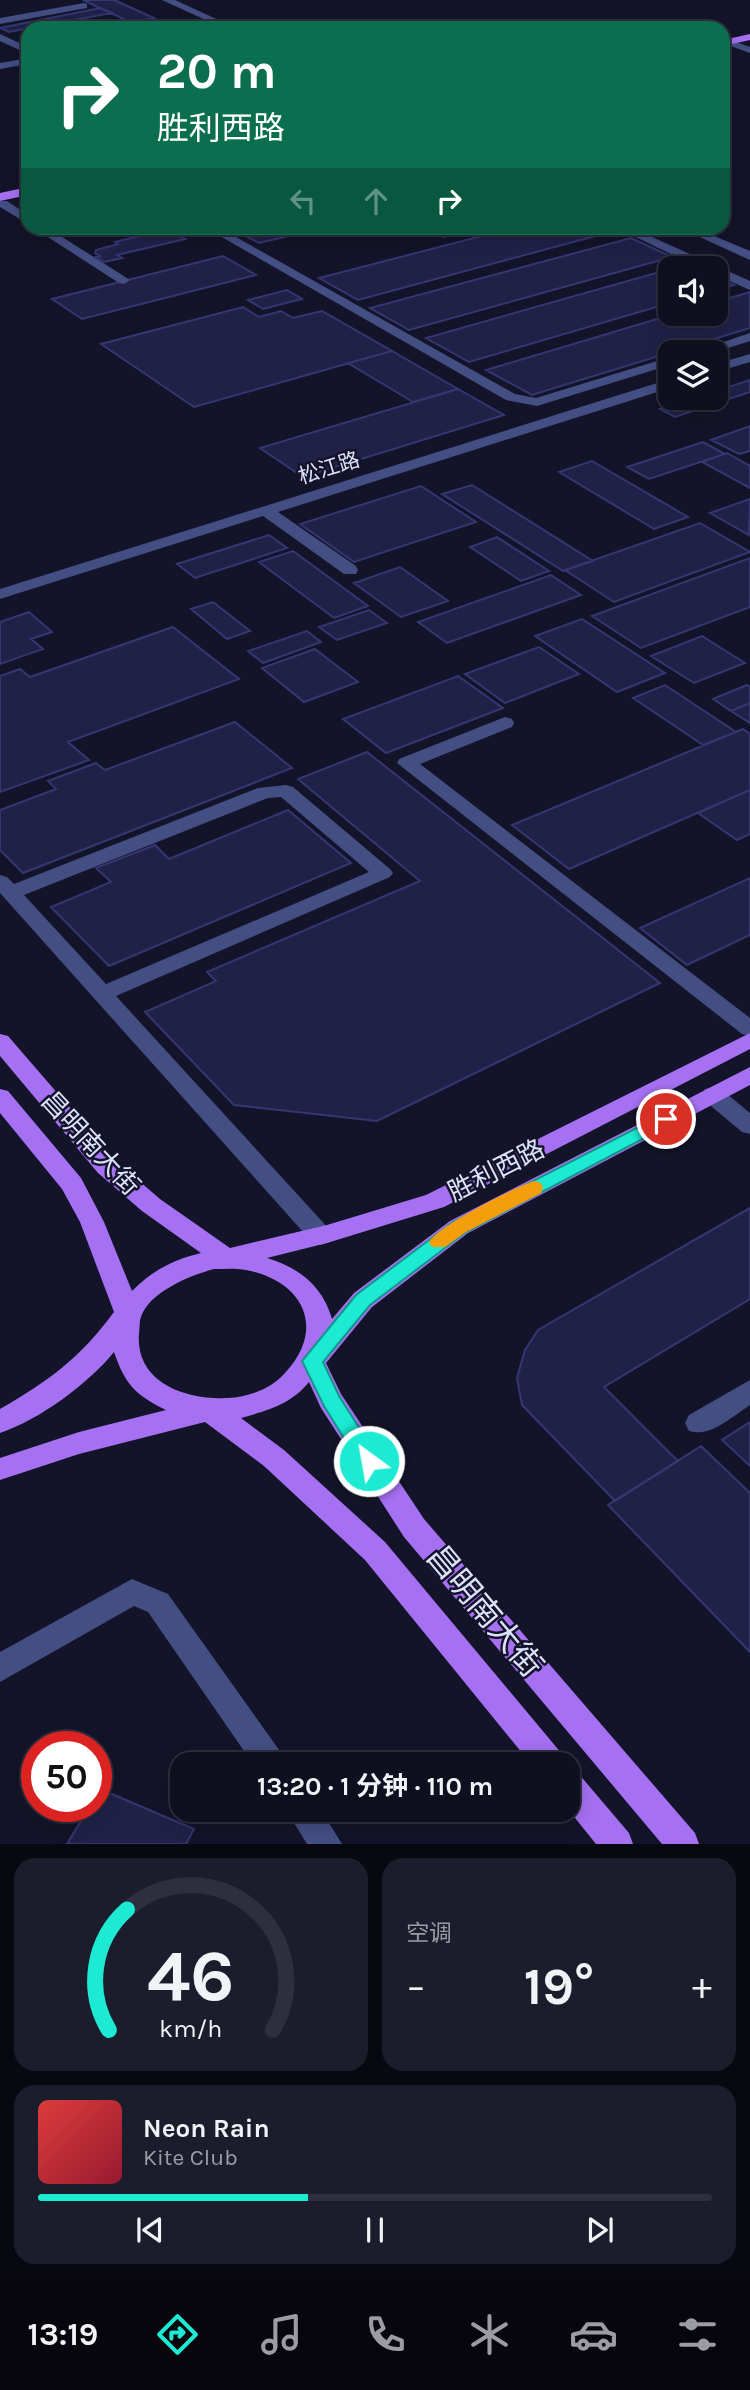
<!DOCTYPE html>
<html lang="zh">
<meta charset="utf-8">
<style>
body{margin:0;font-family:Karla,"Noto Sans SC",sans-serif;background:#1c1d2c;color:#f1f3f6;height:100vh;display:flex;flex-direction:column;font-size:26px;white-space:nowrap}
*{box-sizing:border-box;margin:0}
p{font-size:23px;color:#9b9ca4}
.icon{flex:none;width:38px;height:38px;fill:none;stroke:currentColor;stroke-width:2;stroke-linecap:round;stroke-linejoin:round}
.map{position:relative;height:1844px;overflow:hidden}
.sheet{display:flex;flex-direction:column;gap:14px;padding:14px;background:#080811;flex:1}
.sheet>*{flex:none}
.hud{position:absolute;left:21px;top:21px;width:709px;height:214px;border-radius:21px;box-shadow:0 4px 18px #0003,0 0 0 2px #2e2f3d;background:#0b6e4f;color:#fff;overflow:hidden}
.buttons{position:absolute;left:658px;top:256px;display:grid;gap:14px}
.buttons a{display:grid;place-items:center;width:70px;height:70px;border-radius:14px;background:#0e0f1f;box-shadow:0 4px 18px #0003,0 0 0 2px #2e2f3d;font-size:35px}
.speed{position:absolute;left:21px;top:1731px;display:flex;gap:14px;font-size:35px;font-weight:700;text-align:center}
.speed>*{display:grid;place-content:center;width:91px;height:91px;border-radius:50%;background:#0e0f1f;box-shadow:0 4px 18px #0003,0 0 0 2px #2e2f3d;line-height:1}
.speed .limit{border:10px solid #d22;background:#fff;color:#111}
.pin{position:absolute;display:grid;place-items:center;width:60px;height:60px;color:#fff;margin:-30px;border:4px solid #fff;border-radius:50%;box-shadow:0 2px 7px #0007}
.me{position:absolute;width:77px;margin:-38px;rotate:328deg;stroke-linejoin:round;filter:drop-shadow(0 0 5px #0008)}
.turn{display:flex;align-items:center;gap:24px;height:147px;padding:0 21px;font-size:32px}
.turn .icon{width:91px;height:91px;stroke-width:2.5}
.turn b{display:block;font-size:49px;line-height:60px}
.lanes{display:flex;align-items:center;height:66px;padding:0 21px;background:#0003;justify-content:center;gap:35px;direction:ltr}
.lanes .off{opacity:.35}
.big{font-size:52px;font-weight:700;line-height:1.1}
.sheet .tile{flex:1;display:flex;flex-direction:column;justify-content:center;gap:10px;min-width:0;padding:0 24px;border-radius:21px;background:#1c1d2c}
.sheet .dial{align-items:center;gap:0}
.dial svg{height:182px;overflow:visible;fill:none;stroke:#2e2f3d;stroke-width:7;stroke-linecap:round;text-anchor:middle}
.dial text{fill:#f1f3f6;stroke:none}
.song{display:flex;align-items:center;gap:21px}
.cover{width:84px;height:84px;border-radius:10px;background:linear-gradient(135deg,hsl(0 70% 55%),hsl(350 70% 35%))}
.played{height:7px;border-radius:4px;background:linear-gradient(90deg,#1cead3 40%,#2e2f3d 40%)}
.keys{display:flex;justify-content:space-around;direction:ltr}
.heat{display:flex;justify-content:space-between;align-items:center;font-size:38px;direction:ltr}
.sheet .tiles{flex:1;display:grid;gap:14px;grid-template-columns:1fr 1fr}
.tile:last-child{grid-column:span 2}
.trip{position:absolute;left:170px;top:1752px;width:410px;height:70px;border-radius:21px;background:#0e0f1f;box-shadow:0 4px 18px #0003,0 0 0 2px #2e2f3d;font-weight:700;line-height:70px;text-align:center}
.tab-bar{display:flex;height:112px;justify-content:space-around;align-items:center;background:#06060c;color:#9b9ca4}
.tab-bar .icon{width:49px;height:49px}
.tab-bar .on{color:#1cead3}
.tab-bar b{font-size:32px;color:#f1f3f6}
.map>svg:first-child{display:block}
</style>
<div class="map">
<svg width="750" height="1844" viewBox="0 0 750 1844">
<rect width="100%" height="100%" fill="#131429"/>
<path fill="#212148" stroke="#353672" stroke-width="2" d="M 83,0 L 114,0 L 154,18 L 132,23 Z
M 100,8 L 112,13 L 9,32 L 0,28 Z
M 230,228 L 323,228 L 259,243 Z
M 426,228 L 481,228 L 444,237 Z
M 513,228 L 606,228 L 614,231 L 358,300 L 319,278 Z
M 169,229 L 185,239 L 117,255 L 122,258 L 104,262 L 96,257 L 100,256 L 95,253 L 96,250 L 118,244 L 115,242 Z
M 631,238 L 672,257 L 409,330 L 370,308 Z
M 223,256 L 256,275 L 82,319 L 52,299 Z
M 670,269 L 670,303 L 469,362 L 426,338 Z
M 716,276 L 734,285 L 716,290 Z
M 287,290 L 302,299 L 263,309 L 248,300 Z
M 750,292 L 750,328 L 532,395 L 486,370 L 677,313 L 716,313 L 716,302 Z
M 243,307 L 259,317 L 281,311 L 293,318 L 322,311 L 392,351 L 194,407 L 101,344 Z
M 392,351 L 458,389 L 413,402 L 348,363 Z
M 750,380 L 750,392 L 675,417 L 660,409 L 696,397 L 716,397 L 716,391 Z
M 458,389 L 504,415 L 303,477 L 260,448 Z
M 750,426 L 750,451 L 739,454 L 711,440 Z
M 703,442 L 725,454 L 649,479 L 627,467 Z
M 727,453 L 750,466 L 750,488 L 702,462 Z
M 592,461 L 688,517 L 654,529 L 559,472 Z
M 472,485 L 593,561 L 563,571 L 442,494 Z
M 421,486 L 476,522 L 354,562 L 300,524 Z
M 750,499 L 749,535 L 710,513 Z
M 700,523 L 750,552 L 614,602 L 565,570 Z
M 269,535 L 287,548 L 195,578 L 177,564 Z
M 497,537 L 549,571 L 521,581 L 470,547 Z
M 293,551 L 368,606 L 334,618 L 259,562 Z
M 750,558 L 750,607 L 641,648 L 592,616 Z
M 400,567 L 448,601 L 401,617 L 354,583 Z
M 551,575 L 581,595 L 447,643 L 418,622 Z
M 213,602 L 250,631 L 227,639 L 191,609 Z
M 369,610 L 387,623 L 337,640 L 319,627 Z
M 29,612 L 52,632 L 31,639 L 43,649 L 0,664 L 0,622 Z
M 582,619 L 665,673 L 617,692 L 535,636 Z
M 173,627 L 239,679 L 68,742 L 89,760 L 0,792 L 0,676 L 20,669 L 30,677 Z
M 307,631 L 321,642 L 263,663 L 248,651 Z
M 702,636 L 745,663 L 694,683 L 651,656 Z
M 539,647 L 579,674 L 505,703 L 465,674 Z
M 315,649 L 358,682 L 304,702 L 262,668 Z
M 458,676 L 503,708 L 386,753 L 343,719 Z
M 665,685 L 736,732 L 703,745 L 633,698 Z
M 747,685 L 750,687 L 750,703 L 731,711 L 713,699 Z
M 750,703 L 750,723 L 731,711 Z
M 235,722 L 292,768 L 23,873 L 0,850 L 0,810 L 56,789 L 48,781 L 96,763 L 105,770 Z
M 743,729 L 750,734 L 750,790 L 569,869 L 512,825 Z
M 367,752 L 660,983 L 377,1121 L 234,1105 L 145,1012 L 216,981 L 207,972 L 420,881 L 298,779 Z
M 750,790 L 750,834 L 737,840 L 698,813 Z
M 288,810 L 351,863 L 109,966 L 51,907 L 111,882 L 96,868 L 155,845 L 169,859 Z
M 750,878 L 750,935 L 687,965 L 640,928 Z
M 750,1208 L 750,1299 L 604,1387 L 678,1461 L 615,1501 L 522,1405 L 517,1378 L 525,1350 L 538,1330 Z
M 750,1422 L 750,1466 L 722,1440 Z
M 701,1446 L 750,1493 L 750,1652 L 608,1505 Z
M 100,1789 L 194,1829 L 186,1844 L 67,1844 L 90,1806 L 96,1806 L 96,1795 Z"/>
<g fill="none" stroke-linecap="round" stroke-linejoin="round">
<path fill="#434e83" fill-rule="evenodd" d="M 162,0 L 175,0 L 236,28 L 223,28 Z
M 84,3 L 87,4 L 87,8 L 0,24 L 0,18 Z
M 0,34 L 28,47 L 28,54 L 0,41 Z
M 728,39 L 750,47 L 750,53 L 725,44 L 725,40 Z
M 28,58 L 28,64 L 0,69 L 0,63 Z
M 0,201 L 7,201 L 28,215 L 28,224 L 0,207 Z
M 34,228 L 48,228 L 130,280 L 124,284 L 119,283 Z
M 206,228 L 220,228 L 515,394 L 536,398 L 670,357 L 670,365 L 537,406 L 506,400 Z
M 617,228 L 632,228 L 750,281 L 750,290 L 716,275 L 716,268 L 700,268 Z
M 680,228 L 695,228 L 750,251 L 750,260 Z
M 750,333 L 750,341 L 716,352 L 694,352 Z
M 750,354 L 750,362 L 716,372 L 716,364 Z
M 670,379 L 670,388 L 278,512 L 356,566 L 358,570 L 356,574 L 344,574 L 263,516 L 0,599 L 0,589 Z
M 505,717 L 512,719 L 514,723 L 512,727 L 420,764 L 750,1018 L 750,1036 L 742,1034 L 397,763 L 399,759 Z
M 286,785 L 293,787 L 390,869 L 393,873 L 390,877 L 116,996 L 330,1230 L 333,1236 L 330,1242 L 321,1245 L 312,1242 L 0,893 L 0,875 L 7,877 L 14,884 L 258,788 ZM 281,797 L 369,872 L 106,984 L 24,895 L 268,798 Z
M 713,1087 L 721,1089 L 750,1113 L 750,1134 L 742,1132 L 705,1101 L 701,1095 L 705,1089 Z
M 750,1380 L 750,1405 C 733,1416 710,1438 689,1431 L 685,1423 L 689,1415 Z
M 132,1579 L 168,1594 L 282,1754 L 287,1764 L 253,1764 L 148,1612 L 134,1606 L 0,1682 L 0,1652 Z
M 286,1810 L 321,1810 L 342,1844 L 307,1844 Z"/>
<path fill="#a670f2" fill-rule="evenodd" d="M 750,34 L 750,40 L 723,46 L 723,40 Z
M 28,187 L 28,195 L 0,201 L 0,193 Z
M 750,1033 L 750,1049 L 444,1207 L 327,1243 L 267,1258 C 298,1267 323,1286 332,1319 L 354,1293 L 450,1221 L 750,1067 L 750,1085 L 468,1233 L 372,1307 L 326,1363 L 341,1394 L 424,1519 L 695,1833 L 699,1844 L 662,1844 L 404,1537 L 321,1408 L 309,1382 C 292,1404 266,1411 241,1418 L 284,1450 L 385,1542 L 562,1754 L 567,1764 L 531,1764 L 365,1560 L 264,1466 L 205,1422 L 79,1454 L 0,1480 L 0,1458 L 79,1432 L 166,1410 C 135,1395 125,1384 114,1352 C 88,1384 39,1420 0,1433 L 0,1409 C 50,1380 79,1359 114,1312 L 80,1222 L 62,1189 L 0,1113 L 0,1089 L 8,1091 L 81,1178 L 104,1222 L 132,1291 C 153,1270 173,1260 201,1253 L 142,1211 L 98,1173 L 0,1056 L 0,1034 L 8,1036 L 116,1161 L 160,1199 L 230,1248 L 327,1225 L 426,1195 ZM 214,1269 C 224,1269 236,1268 246,1270 C 303,1281 327,1328 285,1373 C 271,1389 248,1397 228,1398 C 186,1400 135,1383 139,1333 C 140,1328 139,1322 141,1317 C 149,1292 191,1275 214,1269 Z
M 567,1769 L 578,1773 L 629,1833 L 633,1844 L 596,1844 L 567,1808 Z"/>
</g>
<path fill="#1cead3" stroke="#129889" stroke-width="2" d="M 666,1113 L 673,1115 L 675,1119 L 673,1123 L 466,1232 L 370,1305 L 323,1362 L 339,1396 L 380,1461 L 377,1467 L 369,1470 L 362,1467 L 324,1406 L 302,1361 L 356,1295 L 453,1222 Z"/>
<path fill="#f59e0b" d="M 534,1181 L 541,1183 L 543,1188 L 541,1193 L 466,1232 L 445,1247 L 432,1247 L 429,1242 C 438,1226 515,1187 534,1181 Z"/>
<g text-anchor="middle" stroke-width="5" stroke-linejoin="round" paint-order="stroke">
<g font-size="21" fill="#dee1fc" stroke="#131429">
<text transform="translate(329 468) rotate(-17)" y="7">松江路</text>
</g>
<g font-size="26" fill="#dee1fc" stroke="#131429">
<text transform="translate(91 1143) rotate(47)" y="9">昌明南大街</text>
<text transform="translate(496 1170) rotate(-27)" y="9">胜利西路</text>
</g>
<g font-size="32" fill="#dee1fc" stroke="#131429">
<text transform="translate(485 1611) rotate(50)" y="11">昌明南大街</text>
</g>
</g>
</svg>
<div class="buttons">
<a><svg class="icon" aria-label="sound" viewBox="0 0 24 24"><path d="M4 9h4l5-4v14l-5-4H4zM17 9q2 3 0 6"/></svg></a>
<a><svg class="icon" aria-label="layers" viewBox="0 0 24 24"><path d="M12 4l9 5-9 5-9-5zM3 14l9 5 9-5"/></svg></a>
</div>
<div class="speed"><div class="limit">50</div></div>
<div class="pin" style="left:666px;top:1119px;background:#d93025"><svg class="icon" aria-label="arrive" viewBox="0 0 24 24"><path d="M6 21V4h12l-3 4 3 4H6"/></svg></div>
<svg class="me" style="left:369px;top:1461px" viewBox="-20 -20 40 40"><circle r="17" fill="#1cead3" stroke="#fff" stroke-width="3"/><path d="M0-11L8 9 0 5-8 9z" fill="#fff"/></svg>
<div class="trip">13:20 · 1 分钟 · 110 m</div>
<div class="hud">
<div class="turn"><svg class="icon" aria-label="right" viewBox="0 0 24 24"><path d="M7 20v-9h11M14 6l5 5-5 5"/></svg><div><b>20 m</b>胜利西路</div></div>
<div class="lanes"><svg class="icon off" aria-label="left" viewBox="0 0 24 24"><path d="M17 20v-9H6M10 6l-5 5 5 5"/></svg><svg class="icon off" aria-label="ahead" viewBox="0 0 24 24"><path d="M12 20V5M6 11l6-6 6 6"/></svg><svg class="icon" aria-label="right" viewBox="0 0 24 24"><path d="M7 20v-9h11M14 6l5 5-5 5"/></svg></div>
</div>
</div>
<section class="sheet">
<div class="tiles">
<div class="tile dial"><svg viewBox="0 0 100 80">
<path d="M14 69A42 42 0 1 1 86 69"/>
<path d="M14 69A42 42 0 0 1 22 16" stroke="#1cead3"/>
<text x="50" y="56" font-size="32" font-weight="700">46</text>
<text x="50" y="72" font-size="11">km/h</text>
</svg></div>
<div class="tile"><p>空调</p>
<div class="heat"><a>−</a><b class="big">19°</b><a>+</a></div>
</div>
<div class="tile">
<div class="song"><i class="cover"></i><div><b>Neon Rain</b><p>Kite Club</p></div></div>
<div class="played"></div>
<div class="keys"><svg class="icon" aria-label="previous" viewBox="0 0 24 24"><path d="M18 5L8 12l10 7zM5 5v14"/></svg><svg class="icon" aria-label="pause" viewBox="0 0 24 24"><path d="M8 5v14M16 5v14"/></svg><svg class="icon" aria-label="next" viewBox="0 0 24 24"><path d="M6 5l10 7-10 7zM19 5v14"/></svg></div>
</div>
</div>
</section>
<nav class="tab-bar">
<b>13:19</b>
<svg class="icon on" aria-label="directions" viewBox="0 0 24 24"><path d="M12 3l9 9-9 9-9-9zM9 14v-3h6M13 9l2 2-2 2"/></svg>
<svg class="icon" aria-label="music" viewBox="0 0 24 24"><path d="M9 18V5l10-2v13"/><circle cx="6" cy="18" r="3"/><circle cx="16" cy="16" r="3"/></svg>
<svg class="icon" aria-label="phone" viewBox="0 0 24 24"><path d="M5 4h4l2 5-3 2q2 4 5 5l2-3 5 2v4C11 20 4 13 5 4z"/></svg>
<svg class="icon" aria-label="climate" viewBox="0 0 24 24"><path d="M12 3v18M4 7l16 10M4 17L20 7"/></svg>
<svg class="icon" aria-label="car" viewBox="0 0 24 24"><path d="M5 17H2v-5l4-1 3-4h7l3 4 3 1v5h-3M9 17h6M6 11h13"/><circle cx="7" cy="17" r="2"/><circle cx="17" cy="17" r="2"/></svg>
<svg class="icon" aria-label="filters" viewBox="0 0 24 24"><path d="M4 7h16M4 17h16"/><circle cx="9" cy="7" r="2"/><circle cx="15" cy="17" r="2"/></svg>
</nav>
